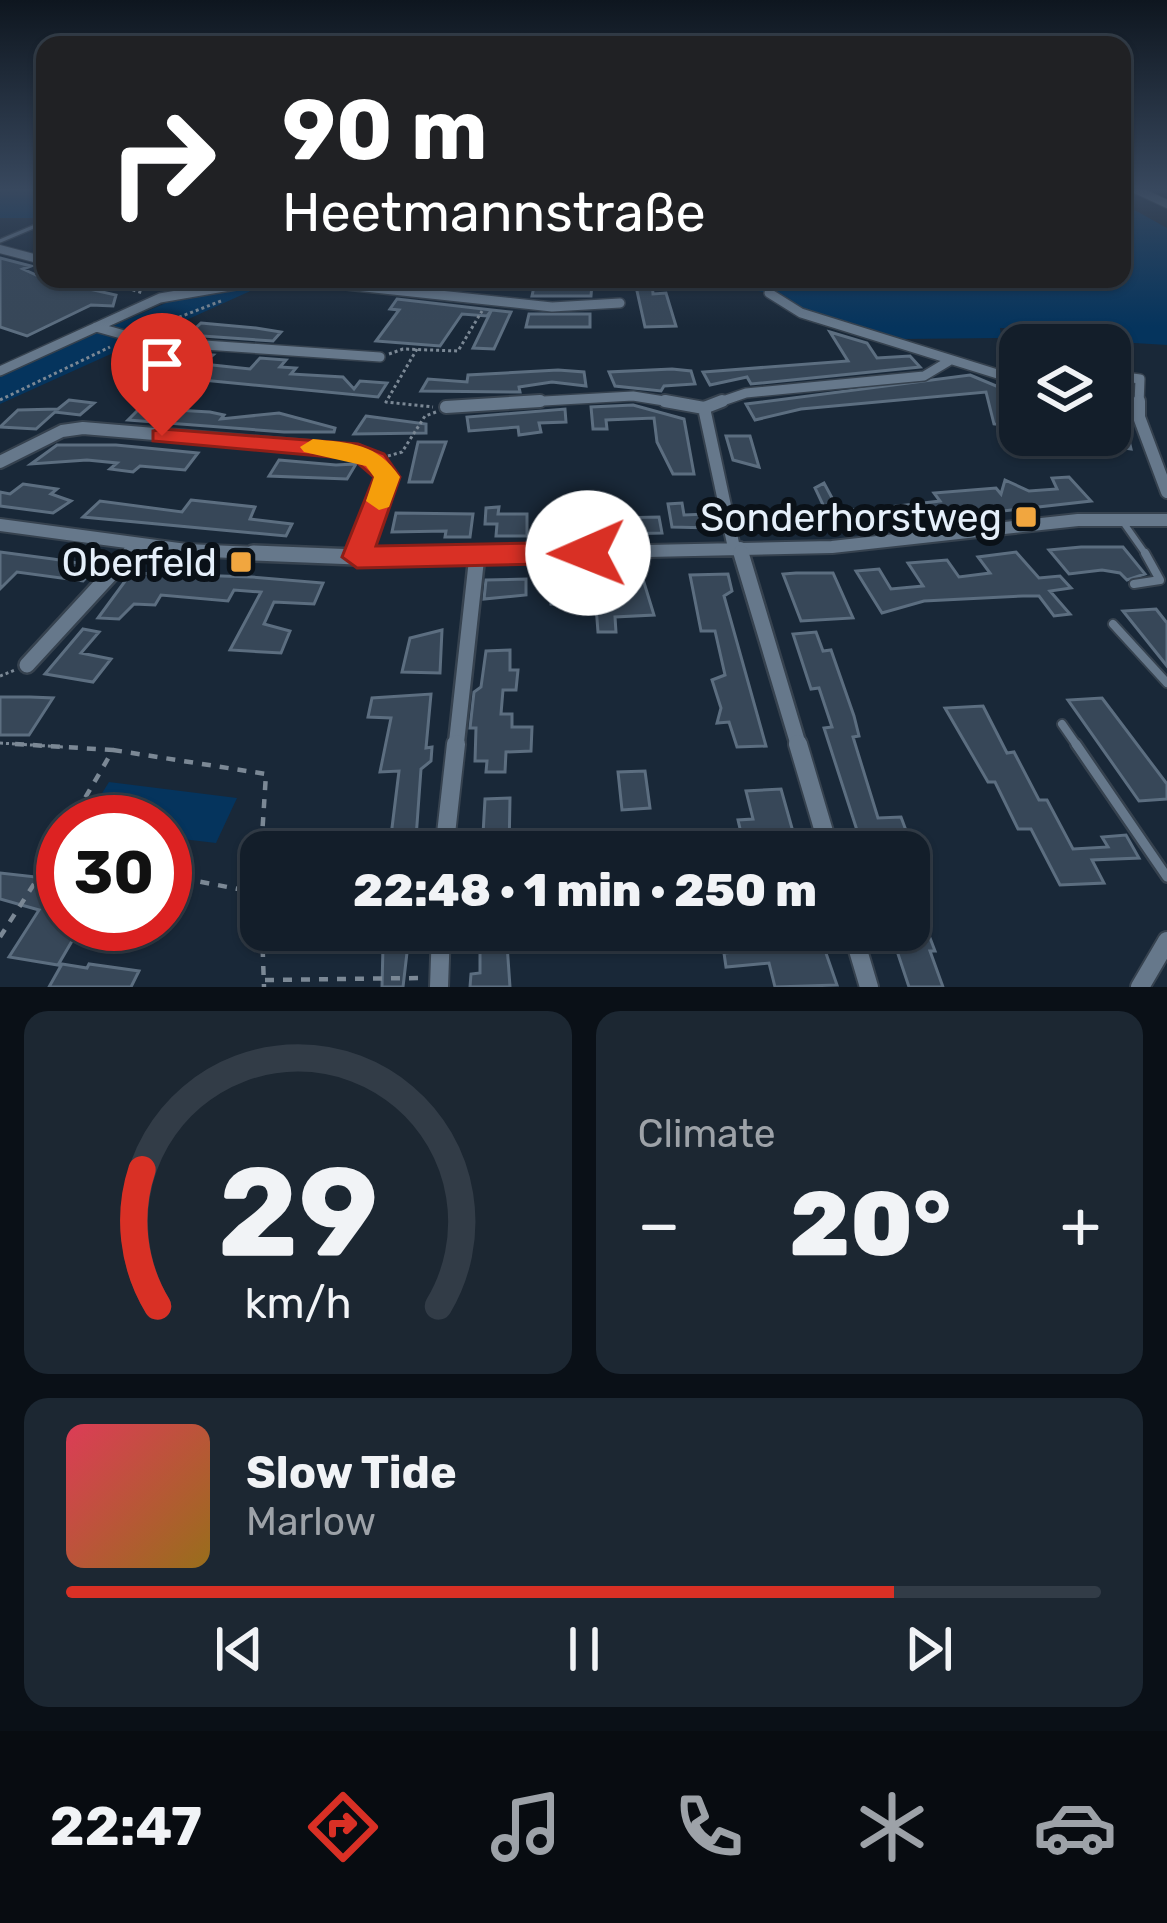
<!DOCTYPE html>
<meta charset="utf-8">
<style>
body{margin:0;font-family:Rubik,sans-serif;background:#1c2732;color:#f1f3f6;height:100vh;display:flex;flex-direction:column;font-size:45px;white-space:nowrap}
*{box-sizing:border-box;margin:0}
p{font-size:39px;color:#9da2a8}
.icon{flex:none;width:66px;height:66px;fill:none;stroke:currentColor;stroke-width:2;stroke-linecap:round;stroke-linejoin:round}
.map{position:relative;height:987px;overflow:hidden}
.details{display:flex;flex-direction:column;gap:24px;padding:24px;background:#0a1017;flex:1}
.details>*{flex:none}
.guide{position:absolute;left:36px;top:36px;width:1095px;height:252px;border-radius:24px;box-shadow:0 3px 9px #0004,0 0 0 3px #323c47;background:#202124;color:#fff;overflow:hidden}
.buttons{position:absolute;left:999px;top:324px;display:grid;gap:24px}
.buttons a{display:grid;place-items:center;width:132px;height:132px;border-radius:24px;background:#131e2a;box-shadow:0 3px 9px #0004,0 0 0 3px #323c47;font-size:60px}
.speed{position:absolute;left:36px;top:795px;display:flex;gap:24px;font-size:60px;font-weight:700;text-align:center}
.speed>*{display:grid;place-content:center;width:156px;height:156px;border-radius:50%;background:#131e2a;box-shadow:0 3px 9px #0004,0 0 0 3px #323c47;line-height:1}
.speed .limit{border:18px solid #d22;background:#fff;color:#111}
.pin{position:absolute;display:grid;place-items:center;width:102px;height:102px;color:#fff;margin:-123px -51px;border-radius:50% 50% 50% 0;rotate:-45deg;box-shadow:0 0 12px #0007}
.pin .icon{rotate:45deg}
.me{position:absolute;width:132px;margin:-66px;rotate:269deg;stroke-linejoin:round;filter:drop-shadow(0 0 9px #0008)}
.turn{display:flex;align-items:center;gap:42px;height:252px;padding:0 48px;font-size:54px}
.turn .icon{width:156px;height:156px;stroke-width:2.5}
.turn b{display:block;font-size:84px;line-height:102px}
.big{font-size:90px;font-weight:800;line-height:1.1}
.details .tile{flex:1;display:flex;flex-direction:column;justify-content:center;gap:18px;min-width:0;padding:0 42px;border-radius:24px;background:#1c2732}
.details .dial{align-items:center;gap:0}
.dial svg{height:312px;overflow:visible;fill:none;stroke:#323c47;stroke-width:7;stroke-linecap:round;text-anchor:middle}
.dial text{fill:#f1f3f6;stroke:none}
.song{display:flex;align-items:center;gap:36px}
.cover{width:144px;height:144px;border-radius:18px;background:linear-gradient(135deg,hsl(350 70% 55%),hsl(40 70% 35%))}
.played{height:12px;border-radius:6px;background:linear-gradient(90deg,#d93025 80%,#323c47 80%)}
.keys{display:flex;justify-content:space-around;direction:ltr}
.heat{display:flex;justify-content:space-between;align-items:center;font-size:66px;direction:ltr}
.details .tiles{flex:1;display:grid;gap:24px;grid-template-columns:1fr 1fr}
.tile:last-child{grid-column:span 2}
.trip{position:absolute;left:240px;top:831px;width:690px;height:120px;border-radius:24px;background:#131e2a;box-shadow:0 3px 9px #0004,0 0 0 3px #323c47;font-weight:800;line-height:120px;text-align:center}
.dock{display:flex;height:192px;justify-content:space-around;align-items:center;background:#080c11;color:#9da2a8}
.dock .icon{width:84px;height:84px}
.dock .active{color:#d93025}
.dock b{font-size:54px;color:#f1f3f6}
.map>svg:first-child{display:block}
</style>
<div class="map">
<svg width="1167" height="987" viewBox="0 0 1167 987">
<rect width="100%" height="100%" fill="#192838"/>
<path fill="#05345d" d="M 0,189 L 45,189 L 45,218 L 0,218 Z
M 1122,203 L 1167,228 L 1167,345 L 1052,338 L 1042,330 L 1000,328 L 1001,338 L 898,339 L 803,313 L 770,293 L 685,279 L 1122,279 Z
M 257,288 L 0,404 L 0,375 L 189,293 Z
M 109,782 L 237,798 L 216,843 L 165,837 L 165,822 L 84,822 Z"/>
<path fill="#374758" stroke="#5c6e80" stroke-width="3" d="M 0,258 L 31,266 L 23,269 L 45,279 L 116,295 L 113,306 L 91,305 L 27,336 L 0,327 Z
M 535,282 L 592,284 L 591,296 L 532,296 Z
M 635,282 L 652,282 L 653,294 L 666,293 L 676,326 L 645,327 Z
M 397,299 L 492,310 L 511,312 L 494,349 L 473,348 L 491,311 L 487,316 L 462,314 L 440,346 L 376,341 L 399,310 L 390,309 Z
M 529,314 L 590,314 L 590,327 L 526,327 Z
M 201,323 L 256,328 L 281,332 L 273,341 L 188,335 Z
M 830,332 L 867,343 L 877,358 L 910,356 L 920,367 L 751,384 L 747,377 L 710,385 L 703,372 L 848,361 Z
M 169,352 L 213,355 L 203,364 L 250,369 L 260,358 L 286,360 L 280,367 L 296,368 L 291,374 L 343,377 L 354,389 L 360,381 L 387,383 L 378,397 L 140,374 Z
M 672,369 L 691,371 L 695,384 L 664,386 L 661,391 L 615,386 L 609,372 Z
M 558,370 L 584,372 L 586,386 L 552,382 L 519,387 L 520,392 L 421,391 L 428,379 L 467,382 L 468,375 Z
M 970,375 L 1020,396 L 1020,427 L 994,424 L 986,392 L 801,409 L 755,420 L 746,404 Z
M 1110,384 L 1116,385 L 1131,449 L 1116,447 Z
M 69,400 L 94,403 L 80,415 L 55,412 L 36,429 L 0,427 L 18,410 L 58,409 Z
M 633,405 L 684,419 L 694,474 L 673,474 L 657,442 L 654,418 L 606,420 L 607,429 L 593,429 L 591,407 Z
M 140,408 L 210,412 L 224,415 L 221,419 L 279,413 L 335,428 L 334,432 L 284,432 L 128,420 Z
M 565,409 L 566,422 L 539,423 L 541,432 L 519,435 L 518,427 L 469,431 L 467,417 Z
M 366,416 L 426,424 L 426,433 L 354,434 Z
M 726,436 L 750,436 L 759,467 L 733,460 Z
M 418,442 L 446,442 L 432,482 L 409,482 Z
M 57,445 L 116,445 L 198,453 L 185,470 L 140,466 L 133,472 L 110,469 L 117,463 L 87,460 L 31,464 Z
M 279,460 L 336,465 L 356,464 L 347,479 L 269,476 Z
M 1069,477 L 1091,501 L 845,529 L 832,524 L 796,530 L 790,515 L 825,509 L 815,488 L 824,483 L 838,509 L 864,510 L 940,501 L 934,493 L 996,488 L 1001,494 L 1005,480 L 1029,491 L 1057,489 L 1052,478 Z
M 23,484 L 57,489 L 51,494 L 71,501 L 53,513 L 0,506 L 0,492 L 10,494 Z
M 191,500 L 255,507 L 250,519 L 292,524 L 286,536 L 83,517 L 100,501 L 182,512 Z
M 682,503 L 684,515 L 708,514 L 711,528 L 672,527 L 668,504 Z
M 499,507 L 498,514 L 527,514 L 527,536 L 496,536 L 497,524 L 485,524 L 486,508 Z
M 396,513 L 473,514 L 470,537 L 445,537 L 446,531 L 392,532 Z
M 659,517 L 662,533 L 569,535 L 568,519 Z
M 1081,547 L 1123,547 L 1145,574 L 1127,580 L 1120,573 L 1102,570 L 1069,574 L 1049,550 Z
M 0,552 L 53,559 L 97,566 L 83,581 L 17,572 L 0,589 Z
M 1016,552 L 1039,578 L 1060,576 L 1071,588 L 1050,591 L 1070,614 L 1054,616 L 1039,596 L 1023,596 L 924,601 L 882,613 L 856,571 L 879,569 L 891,589 L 923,586 L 908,563 L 947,560 L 959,577 L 990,573 L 978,557 Z
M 131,573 L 252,577 L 323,583 L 314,604 L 274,602 L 264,624 L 290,631 L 281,653 L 230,650 L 261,592 L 234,590 L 228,601 L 161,595 L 155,605 L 134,604 L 119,619 L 98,618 Z
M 796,573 L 833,573 L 853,618 L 801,621 L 783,574 Z
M 728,574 L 732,591 L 724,596 L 766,746 L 737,747 L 729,722 L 717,723 L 721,708 L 712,680 L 725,675 L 715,631 L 701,631 L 690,575 Z
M 642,576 L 654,615 L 615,617 L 616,632 L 598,632 L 596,606 L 551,604 L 550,579 L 578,578 L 579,593 L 606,592 L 604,578 Z
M 526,579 L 526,595 L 484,599 L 486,580 Z
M 1156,609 L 1167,623 L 1167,666 L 1123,611 Z
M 83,629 L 99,632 L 81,653 L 111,659 L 93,682 L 45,674 Z
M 442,630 L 440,673 L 402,672 L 410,638 Z
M 816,632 L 823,651 L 831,650 L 854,716 L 859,736 L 853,737 L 878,818 L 901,817 L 914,852 L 864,852 L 824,728 L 832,727 L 819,688 L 811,689 L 793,634 Z
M 510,650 L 510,670 L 518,670 L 516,690 L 503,690 L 501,714 L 512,714 L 512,727 L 532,727 L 531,751 L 506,752 L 505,772 L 486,772 L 487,761 L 475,761 L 476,728 L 470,728 L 474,692 L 481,687 L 486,651 Z
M 431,694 L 426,748 L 432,747 L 431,761 L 421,769 L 415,852 L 389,852 L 399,771 L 380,772 L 391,718 L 368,717 L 372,698 Z
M 0,697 L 30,697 L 53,698 L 29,735 L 0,735 Z
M 1102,698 L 1167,784 L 1167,799 L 1139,801 L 1068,700 Z
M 983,706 L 1007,753 L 1014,752 L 1039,800 L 1047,800 L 1073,849 L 1108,847 L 1102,837 L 1126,835 L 1139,858 L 1092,860 L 1104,883 L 1060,885 L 1031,829 L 1018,829 L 995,782 L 988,782 L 945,708 Z
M 645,771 L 650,808 L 622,810 L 618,772 Z
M 781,789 L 797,846 L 745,850 L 738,820 L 753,819 L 746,791 Z
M 510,798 L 509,852 L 482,852 L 485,799 Z
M 0,873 L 63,880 L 63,924 L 82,924 L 58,965 L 9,957 L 39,910 L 0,899 Z
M 909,883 L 935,951 L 930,951 L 943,987 L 909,987 L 890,930 L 909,930 Z
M 480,930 L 506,930 L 510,987 L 470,987 L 471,974 L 480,973 Z
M 767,930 L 818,930 L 837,985 L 775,987 L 769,963 L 726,967 L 724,953 L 771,949 Z
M 408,944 L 403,987 L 382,987 L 383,946 Z
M 62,964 L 87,968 L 89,964 L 139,971 L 131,987 L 49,987 Z"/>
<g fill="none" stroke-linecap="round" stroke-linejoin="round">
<g stroke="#36424f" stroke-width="6">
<path id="lane-far3" d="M 0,241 L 45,222"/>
</g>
<g stroke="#36424f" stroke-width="10">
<path id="lane-far2" d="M 1123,522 L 1147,556"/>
</g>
<g stroke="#36424f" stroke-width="12">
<path id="lane-far1" d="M 1134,584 L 1160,580 L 1145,553
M 1113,624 L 1167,683
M 1062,724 L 1078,747"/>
</g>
<g stroke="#36424f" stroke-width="14">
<path id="lane" d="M 1076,744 L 1167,877"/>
</g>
<g stroke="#36424f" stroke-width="10">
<path id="street-far4" d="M 1135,189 L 1167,204
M 0,249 L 45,261
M 219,285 L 364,285"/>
</g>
<g stroke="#36424f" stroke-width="12">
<path id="street-far3" d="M 318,282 L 552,307 L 620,303
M 769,293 L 801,313 L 1020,381
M 96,327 L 146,341 L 380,357
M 0,371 L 160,298 L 253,282
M 1110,375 L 1140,379 L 1139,404
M 489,404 L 633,396 L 683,404
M 714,404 L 746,393 L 924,376 L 949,361"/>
</g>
<g stroke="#36424f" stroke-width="16">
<path id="street-far2" d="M 665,401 L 704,408 L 722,401
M 1139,401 L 1139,417 L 1167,492
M 446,407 L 540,401
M 704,408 L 734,548
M 0,462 L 62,431 L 83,428 L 358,451 L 375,460 L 387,477 L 357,556
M 0,525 L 186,550 L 326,556
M 740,548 L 742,556
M 127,556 L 138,544
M 417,556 L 832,547 L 1078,520 L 1167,520"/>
</g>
<g stroke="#36424f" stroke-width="20">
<path id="street-far1" d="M 253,553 L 357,557 L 559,553
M 741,553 L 799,747
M 357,557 L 359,553
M 27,665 L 130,553
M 456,747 L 477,555"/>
</g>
<g stroke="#36424f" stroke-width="22">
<path id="street" d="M 798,744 L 830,852
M 444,852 L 456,744
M 852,930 L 869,987
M 439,987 L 441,930
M 1140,987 L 1167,941"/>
</g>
<path stroke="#7b8895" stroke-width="3" stroke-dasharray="3 3" stroke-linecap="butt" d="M 119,279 L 116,285 L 143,293
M 779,284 L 800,279
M 151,328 L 221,301
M 417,349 L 386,402 L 433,407
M 389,354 L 403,349 L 458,351 L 482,311
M 0,400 L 110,347
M 388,456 L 402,452 L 425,416 L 436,412
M 0,676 L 15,670
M 0,743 L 63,747"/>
<path stroke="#7b8895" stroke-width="4.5" stroke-dasharray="9 9" stroke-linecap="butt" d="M 15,744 L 113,750 L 71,822
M 113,750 L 266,774 L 261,852
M 53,854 L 63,837
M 165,875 L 259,893 L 261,922
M 259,891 L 261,859
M 262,930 L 264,987
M 0,937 L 52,856 L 63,857
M 265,980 L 420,978"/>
<use href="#lane-far3" stroke="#66788b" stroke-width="3"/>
<use href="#lane-far2" stroke="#66788b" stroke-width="6"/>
<use href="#lane-far1" stroke="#66788b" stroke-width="8"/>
<use href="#lane" stroke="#66788b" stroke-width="9"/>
<use href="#street-far4" stroke="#66788b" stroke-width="8"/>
<use href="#street-far3" stroke="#66788b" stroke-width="9"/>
<use href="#street-far2" stroke="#66788b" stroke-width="12"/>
<use href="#street-far1" stroke="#66788b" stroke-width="15"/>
<use href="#street" stroke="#66788b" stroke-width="18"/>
</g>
<linearGradient id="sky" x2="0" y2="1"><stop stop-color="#0e161f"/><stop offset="0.58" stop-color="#38485e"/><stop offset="1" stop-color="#38485e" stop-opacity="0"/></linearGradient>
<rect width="1167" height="327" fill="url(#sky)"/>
<path fill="#d93025" stroke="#8d1f18" stroke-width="3" d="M 162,429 L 358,444 L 384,454 L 400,477 L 376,546 L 588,542 L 603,553 L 588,563 L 357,568 L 342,557 L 374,477 L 353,459 L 153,441 L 153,431 Z"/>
<path fill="#f59e0b" d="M 313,439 C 351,443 377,443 400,477 L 389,507 L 379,510 L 366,501 L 374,477 L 366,466 L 304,452 L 300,447 Z"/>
<g fill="#f1a63f" stroke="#0a1118" stroke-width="4.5">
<rect x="1014" y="505" width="24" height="24" rx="6"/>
<rect x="229" y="550" width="24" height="24" rx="6"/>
</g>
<g text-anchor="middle" stroke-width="12" stroke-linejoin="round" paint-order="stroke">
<g font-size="39" fill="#e5effa" stroke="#0a1118" text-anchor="end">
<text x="1002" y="531">Sonderhorstweg</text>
<text x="217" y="576">Oberfeld</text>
</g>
</g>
</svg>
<div class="buttons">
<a><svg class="icon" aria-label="layers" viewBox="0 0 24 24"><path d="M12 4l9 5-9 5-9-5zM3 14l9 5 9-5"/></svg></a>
</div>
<div class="speed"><div class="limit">30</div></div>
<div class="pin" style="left:162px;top:436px;background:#d93025"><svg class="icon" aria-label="arrive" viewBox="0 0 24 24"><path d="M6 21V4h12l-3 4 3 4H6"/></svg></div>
<svg class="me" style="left:588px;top:553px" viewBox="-20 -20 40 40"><circle r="19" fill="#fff"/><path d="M0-13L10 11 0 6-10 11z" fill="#d93025"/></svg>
<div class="trip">22:48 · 1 min · 250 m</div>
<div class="guide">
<div class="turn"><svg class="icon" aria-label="right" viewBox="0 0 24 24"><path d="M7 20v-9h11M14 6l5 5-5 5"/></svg><div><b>90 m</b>Heetmannstraße</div></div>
</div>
</div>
<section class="details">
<div class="tiles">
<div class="tile dial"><svg viewBox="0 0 100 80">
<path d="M14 69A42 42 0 1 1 86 69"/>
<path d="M14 69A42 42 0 0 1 10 34" stroke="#d93025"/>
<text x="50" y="56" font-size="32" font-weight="700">29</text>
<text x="50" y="72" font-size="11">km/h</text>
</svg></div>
<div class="tile"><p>Climate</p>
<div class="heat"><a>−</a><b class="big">20°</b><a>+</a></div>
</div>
<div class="tile">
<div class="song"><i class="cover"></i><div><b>Slow Tide</b><p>Marlow</p></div></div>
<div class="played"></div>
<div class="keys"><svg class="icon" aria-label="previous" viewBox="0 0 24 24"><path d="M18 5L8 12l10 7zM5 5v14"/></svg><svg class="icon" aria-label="pause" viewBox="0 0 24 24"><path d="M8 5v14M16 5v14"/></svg><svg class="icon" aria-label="next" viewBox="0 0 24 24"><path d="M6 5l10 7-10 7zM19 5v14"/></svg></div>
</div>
</div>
</section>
<nav class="dock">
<b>22:47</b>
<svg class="icon active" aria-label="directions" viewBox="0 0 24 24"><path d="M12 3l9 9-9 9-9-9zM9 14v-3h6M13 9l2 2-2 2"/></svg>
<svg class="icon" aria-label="music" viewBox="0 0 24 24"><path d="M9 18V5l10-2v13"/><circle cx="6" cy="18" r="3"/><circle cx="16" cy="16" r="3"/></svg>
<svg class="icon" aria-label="phone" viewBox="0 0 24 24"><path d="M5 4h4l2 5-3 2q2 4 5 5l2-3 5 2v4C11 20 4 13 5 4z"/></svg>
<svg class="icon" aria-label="climate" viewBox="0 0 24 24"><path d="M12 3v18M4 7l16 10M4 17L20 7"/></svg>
<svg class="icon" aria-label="car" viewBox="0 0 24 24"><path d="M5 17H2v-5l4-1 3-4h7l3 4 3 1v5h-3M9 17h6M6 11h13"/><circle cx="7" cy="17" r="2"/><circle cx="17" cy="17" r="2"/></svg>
</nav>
